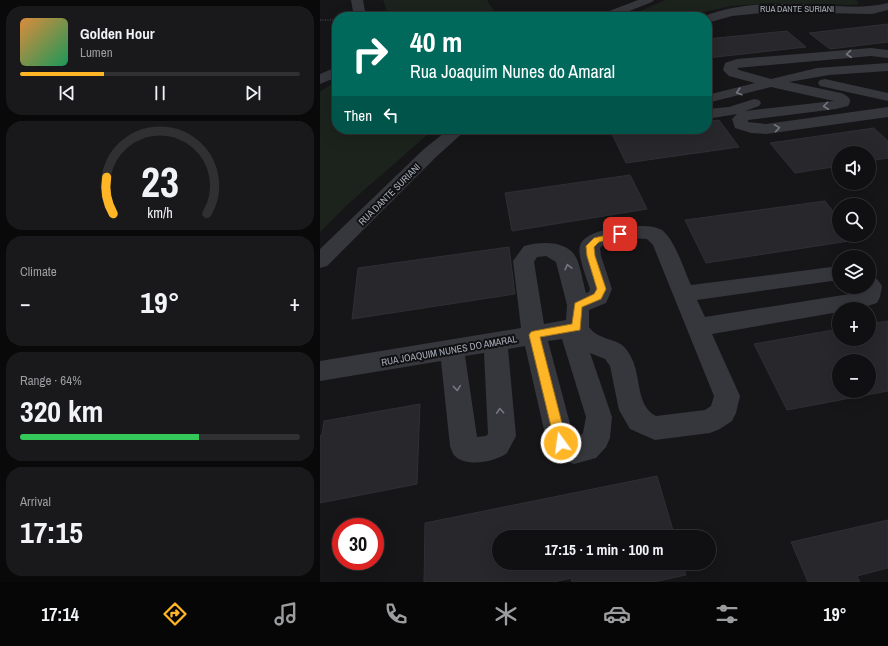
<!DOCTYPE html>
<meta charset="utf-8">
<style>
body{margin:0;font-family:"Archivo Narrow",sans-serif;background:#19191b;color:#f1f3f6;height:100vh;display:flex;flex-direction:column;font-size:15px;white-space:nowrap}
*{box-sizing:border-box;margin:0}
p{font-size:13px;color:#9c9d9f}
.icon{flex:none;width:22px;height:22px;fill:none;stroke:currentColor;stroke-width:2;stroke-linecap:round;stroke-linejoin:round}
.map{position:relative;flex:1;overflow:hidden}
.drawer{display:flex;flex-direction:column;gap:6px;padding:6px;background:#09090a;width:320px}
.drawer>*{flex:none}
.hud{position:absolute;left:12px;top:12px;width:380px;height:122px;border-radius:16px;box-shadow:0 4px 16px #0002,0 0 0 1px #303032;background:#00695c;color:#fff;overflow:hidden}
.fabs{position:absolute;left:512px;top:146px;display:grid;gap:8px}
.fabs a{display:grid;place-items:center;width:44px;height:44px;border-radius:50%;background:#101012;box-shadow:0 4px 16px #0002,0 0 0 1px #303032;font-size:20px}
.speed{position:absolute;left:12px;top:518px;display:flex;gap:8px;font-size:20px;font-weight:700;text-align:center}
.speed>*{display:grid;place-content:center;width:52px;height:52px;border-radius:50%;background:#101012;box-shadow:0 4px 16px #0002,0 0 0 1px #303032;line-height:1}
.speed .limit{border:6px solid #d22;background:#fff;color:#111}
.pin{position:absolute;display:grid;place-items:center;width:34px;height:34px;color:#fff;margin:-17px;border-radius:8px;box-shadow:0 2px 6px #0006}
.me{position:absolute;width:44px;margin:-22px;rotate:346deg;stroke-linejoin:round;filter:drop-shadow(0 0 3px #0008)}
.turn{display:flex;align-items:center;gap:14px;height:84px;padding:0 12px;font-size:18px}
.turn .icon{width:52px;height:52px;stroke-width:2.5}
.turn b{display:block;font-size:28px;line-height:34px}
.then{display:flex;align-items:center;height:38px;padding:0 12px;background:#0003;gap:8px;font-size:15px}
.big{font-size:30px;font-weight:800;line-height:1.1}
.drawer .card{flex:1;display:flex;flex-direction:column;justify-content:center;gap:6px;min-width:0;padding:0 14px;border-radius:16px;background:#19191b}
.drawer .dial{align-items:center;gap:0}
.dial svg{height:104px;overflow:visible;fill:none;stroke:#303032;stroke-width:7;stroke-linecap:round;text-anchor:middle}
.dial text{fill:#f1f3f6;stroke:none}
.song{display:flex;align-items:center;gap:12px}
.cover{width:48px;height:48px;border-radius:6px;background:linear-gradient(135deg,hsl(30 70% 55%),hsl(150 70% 35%))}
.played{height:4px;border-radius:2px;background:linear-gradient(90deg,#ffb626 30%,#303032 30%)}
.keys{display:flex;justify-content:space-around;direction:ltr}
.heat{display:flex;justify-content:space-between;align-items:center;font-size:22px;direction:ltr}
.charge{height:6px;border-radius:3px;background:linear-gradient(90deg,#34c759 64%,#303032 0)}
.trip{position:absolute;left:172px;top:530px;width:224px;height:40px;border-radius:20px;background:#101012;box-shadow:0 4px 16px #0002,0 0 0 1px #303032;font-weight:800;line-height:40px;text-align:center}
.tab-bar{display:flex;height:64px;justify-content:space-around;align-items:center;background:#060607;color:#9c9d9f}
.tab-bar .icon{width:28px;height:28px}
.tab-bar .on{color:#ffb626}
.tab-bar b{font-size:18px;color:#f1f3f6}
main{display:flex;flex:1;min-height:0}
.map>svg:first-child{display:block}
</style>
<main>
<section class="drawer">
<div class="card">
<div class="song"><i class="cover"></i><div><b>Golden Hour</b><p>Lumen</p></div></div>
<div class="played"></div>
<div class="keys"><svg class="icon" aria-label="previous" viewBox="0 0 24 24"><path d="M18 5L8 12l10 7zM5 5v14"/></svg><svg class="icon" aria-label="pause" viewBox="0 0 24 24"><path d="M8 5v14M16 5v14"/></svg><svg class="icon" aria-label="next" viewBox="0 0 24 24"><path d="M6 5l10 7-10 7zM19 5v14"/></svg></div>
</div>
<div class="card dial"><svg viewBox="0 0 100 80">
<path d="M14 69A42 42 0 1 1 86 69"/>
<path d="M14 69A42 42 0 0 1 9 41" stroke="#ffb626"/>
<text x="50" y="56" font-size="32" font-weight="700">23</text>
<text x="50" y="72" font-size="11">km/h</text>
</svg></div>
<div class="card"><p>Climate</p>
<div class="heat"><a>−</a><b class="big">19°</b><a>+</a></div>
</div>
<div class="card"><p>Range · 64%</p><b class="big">320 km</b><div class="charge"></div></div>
<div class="card"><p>Arrival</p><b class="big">17:15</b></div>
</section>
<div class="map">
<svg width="568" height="582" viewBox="0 0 568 582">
<rect width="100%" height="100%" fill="#161618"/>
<path fill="#1b231c" d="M 63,0 L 167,0 L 178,17 L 69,17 Z
M 345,0 L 535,0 L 539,2 L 537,5 L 452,3 L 411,6 L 361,17 L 307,17 Z
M 17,80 L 17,129 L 114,129 L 27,205 L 0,232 L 0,92 Z"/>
<path fill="#28282c" stroke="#2f2f34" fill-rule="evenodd" d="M 568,24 L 568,42 L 510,49 L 489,33 Z
M 467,31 L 486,47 L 387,58 L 387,39 Z
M 399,120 L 419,147 L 306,163 L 292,134 L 332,129 L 387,129 L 387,122 Z
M 554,128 L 568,141 L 568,158 L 549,161 L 549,153 L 519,153 L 519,166 L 475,173 L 450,143 Z
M 310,175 L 327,209 L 192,231 L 185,193 Z
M 505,201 L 519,219 L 519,235 L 531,235 L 536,240 L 386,263 L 365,220 Z
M 189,247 L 195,294 L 32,319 L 38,268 Z
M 568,321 L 568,391 L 467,410 L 434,344 L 513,330 L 520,342 L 535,339 L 549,339 L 549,324 ZM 519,361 L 549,361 L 549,391 L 519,391 Z
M 100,404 L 97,484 L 0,503 L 0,436 L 2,435 L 4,421 Z
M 337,476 L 355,537 L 179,537 L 179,563 L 362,563 L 366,575 L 334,582 L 252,582 L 251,578 L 234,582 L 104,582 L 105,523 Z
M 568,520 L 568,568 L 537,576 L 540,582 L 488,582 L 471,542 Z"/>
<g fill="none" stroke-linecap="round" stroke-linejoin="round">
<path stroke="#3c3e44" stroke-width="1.5" stroke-dasharray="1 1.5" stroke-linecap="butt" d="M 0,20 L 17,20"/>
<path fill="#36373d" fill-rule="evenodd" d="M 31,0 L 43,0 L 46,17 L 34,17 Z
M 318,0 L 334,0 L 332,2 L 294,17 L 277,17 L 279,15 Z
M 568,3 L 568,10 L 552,14 L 452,12 L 412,16 L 387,23 L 387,17 L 383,17 C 417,2 461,3 498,5 C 523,6 543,9 568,3 Z
M 551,48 L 568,50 L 568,58 L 551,56 L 417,68 L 419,70 L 451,79 L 497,68 L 568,63 L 568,71 L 509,75 L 469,82 L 521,93 C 528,96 533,99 528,106 L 516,109 L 428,120 L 428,122 L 446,124 L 568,107 L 568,117 L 446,134 L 431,133 L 415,128 L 412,119 L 417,114 L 387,119 L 387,109 L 409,107 L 434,99 L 439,100 L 441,103 L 439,106 L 425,111 L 514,101 L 451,87 L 387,103 L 387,95 L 435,83 L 409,76 L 403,70 L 405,63 L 417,59 Z
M 17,67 L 17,77 L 0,84 L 0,74 Z
M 505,79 L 568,93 L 568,101 L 500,86 L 498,83 L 500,80 Z
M 129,129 L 147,129 L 116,157 L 7,266 L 0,268 L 0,249 L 104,149 Z
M 311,226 C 320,226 334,225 342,230 C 355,240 364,270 371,285 L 519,266 L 519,280 L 377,300 L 385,317 L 536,293 L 539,292 L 540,287 L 549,287 L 549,276 L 557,279 L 562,286 L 560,297 L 557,303 L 538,309 L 519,309 L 519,312 L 392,334 L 420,396 L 416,413 L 412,421 L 400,429 L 390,433 L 335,440 L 310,429 L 299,410 L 290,366 L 285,359 L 270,353 L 292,417 L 290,438 L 286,447 L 276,458 L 254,464 L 244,460 L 231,452 L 227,443 L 205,346 L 188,349 L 196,436 L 187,453 C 175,462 145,468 134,455 C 132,453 131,448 130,446 L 121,361 L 0,381 L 0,361 L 201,328 L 193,261 L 204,246 C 220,242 242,240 254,254 C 260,262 263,283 266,293 L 269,292 L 270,289 C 267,279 257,255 260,246 C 264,230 298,228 311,226 ZM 311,238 L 327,239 L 333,245 L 394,396 L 391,406 L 385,410 L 336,416 C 316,406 321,377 312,359 C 310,355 307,349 303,346 C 295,338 278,340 269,327 L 269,310 L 286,303 L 292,289 L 281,256 L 280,248 L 284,244 ZM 226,256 L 236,262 L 247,305 L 246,320 L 224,324 L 214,262 L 217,257 ZM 242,339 L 266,417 L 263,433 L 259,437 L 253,435 L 228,341 ZM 164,353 L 168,434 L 166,436 L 157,437 L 145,356 Z"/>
</g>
<defs><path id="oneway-chevron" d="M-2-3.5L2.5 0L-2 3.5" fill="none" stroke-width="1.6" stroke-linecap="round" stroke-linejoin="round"/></defs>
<g stroke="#747781">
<use href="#oneway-chevron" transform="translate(529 54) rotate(175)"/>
<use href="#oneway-chevron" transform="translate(419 92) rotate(163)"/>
<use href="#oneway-chevron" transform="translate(506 106) rotate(173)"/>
<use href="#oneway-chevron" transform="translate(457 128) rotate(-8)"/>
<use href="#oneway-chevron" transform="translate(248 267) rotate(-104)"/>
<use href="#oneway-chevron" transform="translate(137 388) rotate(84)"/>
<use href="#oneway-chevron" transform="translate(180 411) rotate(-94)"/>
</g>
<path fill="#ffb626" stroke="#a67619" d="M 300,232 L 303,233 L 304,234 L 303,236 L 279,242 L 274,247 L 275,256 L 286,289 L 281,299 L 262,307 L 260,330 L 220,337 L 247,443 L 245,447 L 241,448 L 237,447 L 235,443 L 209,335 L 211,332 L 214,331 L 252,324 L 255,303 L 274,294 L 277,289 L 267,256 L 266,246 L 274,238 Z"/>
<g text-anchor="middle" stroke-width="4" stroke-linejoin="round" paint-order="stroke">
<g font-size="9" fill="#a6acb9" stroke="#111113">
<text x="477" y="12">RUA DANTE SURIANI</text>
</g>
<g font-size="10" fill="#a6acb9" stroke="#111113">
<text transform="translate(69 194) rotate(-45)" y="4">RUA DANTE SURIANI</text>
<text transform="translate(129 350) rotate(-10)" y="4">RUA JOAQUIM NUNES DO AMARAL</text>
</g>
</g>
</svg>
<div class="fabs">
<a><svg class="icon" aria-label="sound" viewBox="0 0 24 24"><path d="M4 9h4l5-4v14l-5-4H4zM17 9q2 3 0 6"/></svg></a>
<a><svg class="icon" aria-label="search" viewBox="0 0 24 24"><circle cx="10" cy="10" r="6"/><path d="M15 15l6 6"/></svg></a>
<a><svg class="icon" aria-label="layers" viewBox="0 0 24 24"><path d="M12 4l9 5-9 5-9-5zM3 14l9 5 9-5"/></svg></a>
<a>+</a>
<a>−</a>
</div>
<div class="speed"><div class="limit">30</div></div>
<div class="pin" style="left:300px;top:234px;background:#d93025"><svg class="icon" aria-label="arrive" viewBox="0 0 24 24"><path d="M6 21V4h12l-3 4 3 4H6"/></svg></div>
<svg class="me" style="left:241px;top:443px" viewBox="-20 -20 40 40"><circle r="17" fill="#ffb626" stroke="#fff" stroke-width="3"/><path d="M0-11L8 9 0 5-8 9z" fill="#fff"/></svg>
<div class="trip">17:15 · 1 min · 100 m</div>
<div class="hud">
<div class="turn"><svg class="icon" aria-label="right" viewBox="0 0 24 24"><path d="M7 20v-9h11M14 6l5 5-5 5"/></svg><div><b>40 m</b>Rua Joaquim Nunes do Amaral</div></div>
<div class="then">Then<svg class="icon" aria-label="left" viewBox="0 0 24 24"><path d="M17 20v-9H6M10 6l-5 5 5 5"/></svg></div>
</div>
</div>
</main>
<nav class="tab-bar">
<b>17:14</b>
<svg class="icon on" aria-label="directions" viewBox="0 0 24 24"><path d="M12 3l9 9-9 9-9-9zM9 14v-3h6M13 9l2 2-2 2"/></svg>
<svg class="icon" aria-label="music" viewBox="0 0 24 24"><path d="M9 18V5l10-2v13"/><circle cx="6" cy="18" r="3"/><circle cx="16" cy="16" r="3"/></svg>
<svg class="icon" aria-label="phone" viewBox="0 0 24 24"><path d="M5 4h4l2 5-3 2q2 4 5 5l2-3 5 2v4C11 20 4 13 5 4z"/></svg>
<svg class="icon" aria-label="climate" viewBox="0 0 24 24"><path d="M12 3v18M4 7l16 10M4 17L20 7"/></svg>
<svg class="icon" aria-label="car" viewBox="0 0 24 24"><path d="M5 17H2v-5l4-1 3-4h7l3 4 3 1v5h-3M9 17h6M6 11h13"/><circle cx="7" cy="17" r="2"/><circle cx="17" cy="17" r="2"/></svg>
<svg class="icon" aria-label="filters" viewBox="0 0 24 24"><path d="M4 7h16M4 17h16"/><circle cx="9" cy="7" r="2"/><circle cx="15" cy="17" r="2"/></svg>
<b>19°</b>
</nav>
